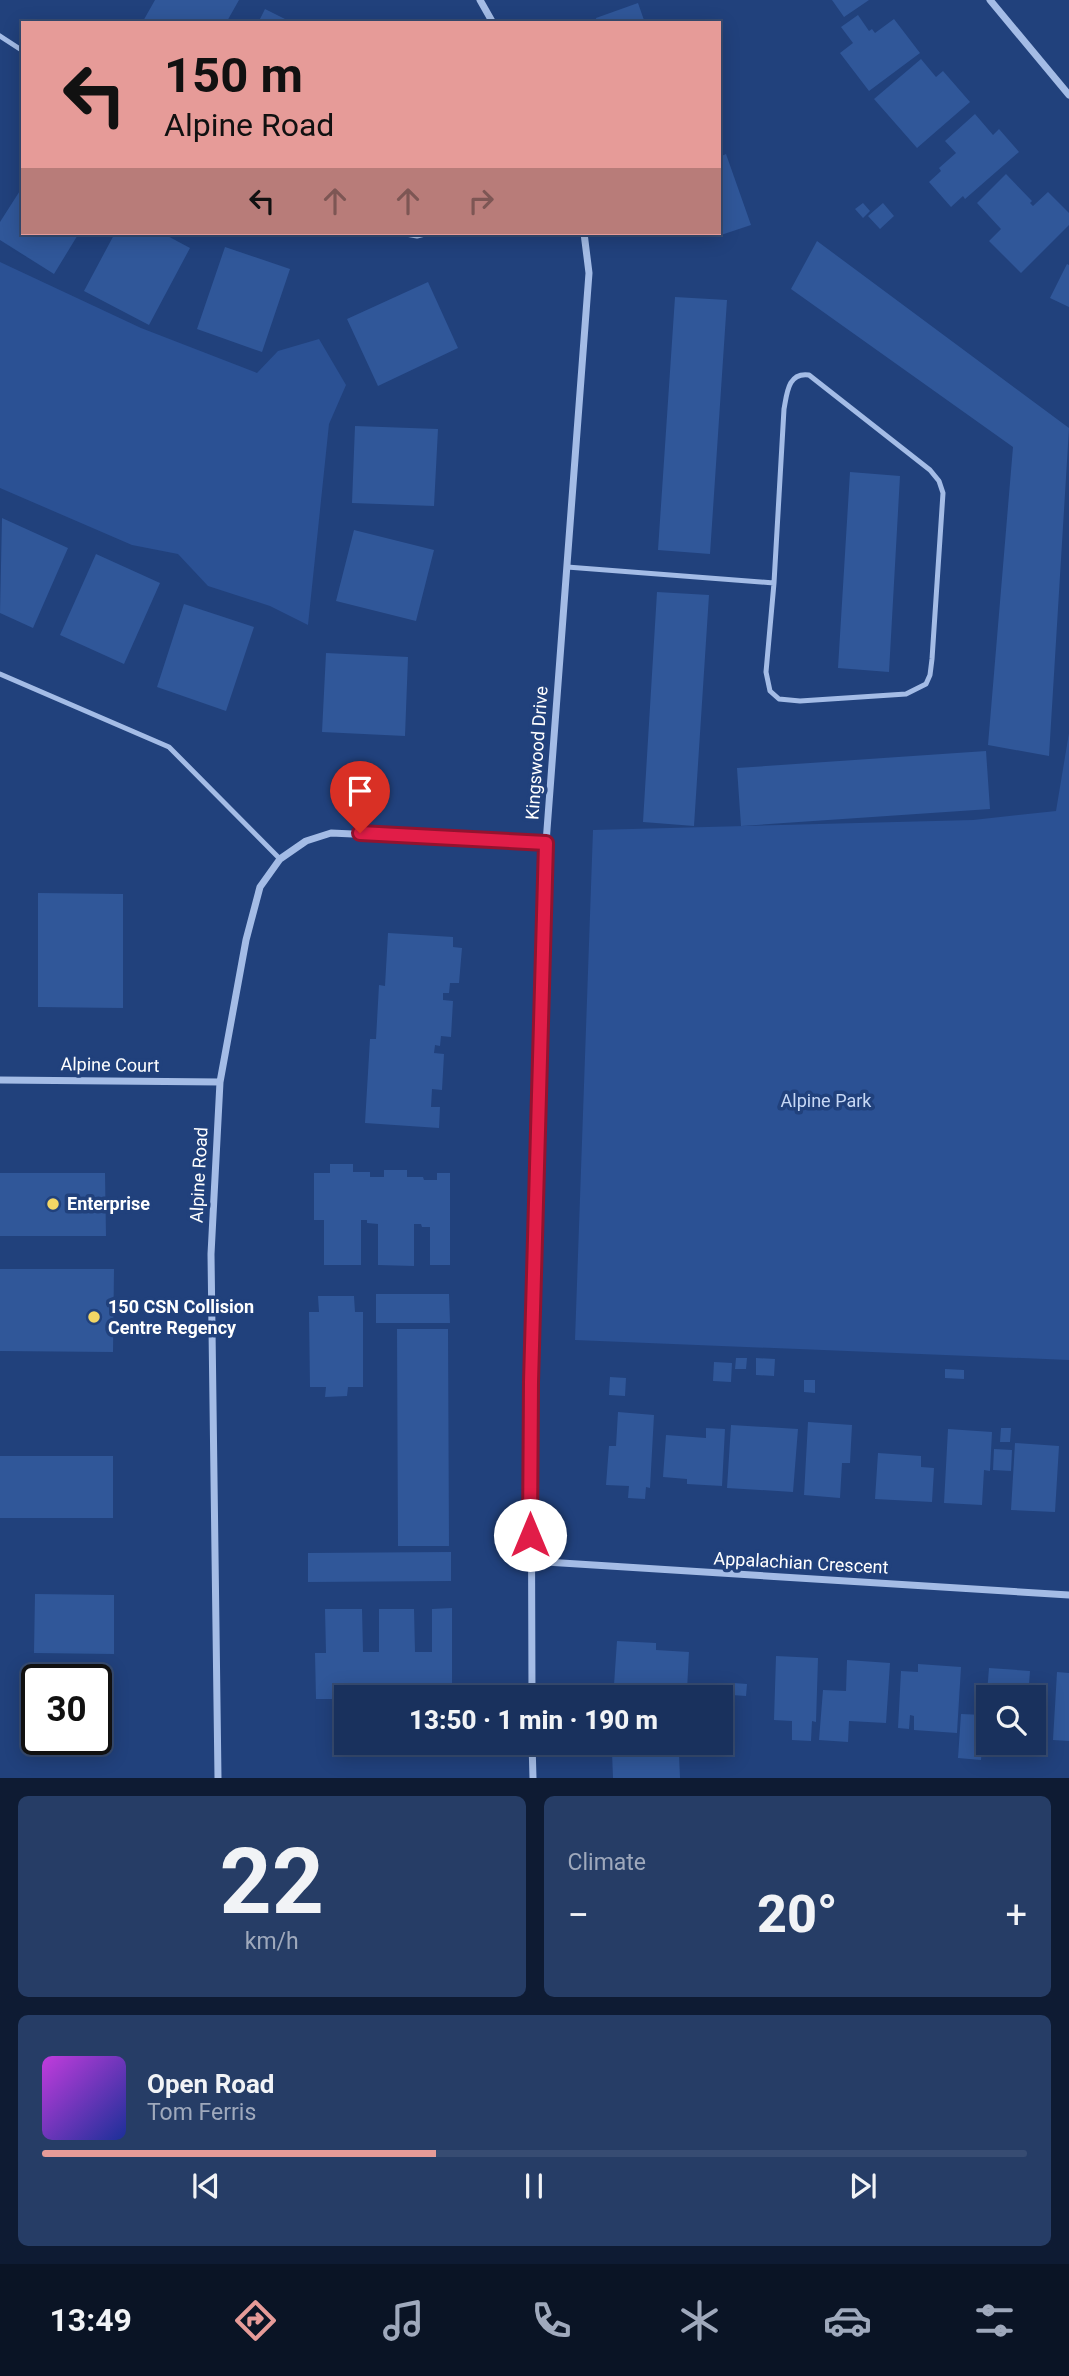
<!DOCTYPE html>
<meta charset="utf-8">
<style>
body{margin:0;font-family:Roboto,sans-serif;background:#263d66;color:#f1f3f6;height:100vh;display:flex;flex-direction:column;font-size:26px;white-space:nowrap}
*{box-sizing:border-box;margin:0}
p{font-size:23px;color:#9fa9bc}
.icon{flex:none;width:38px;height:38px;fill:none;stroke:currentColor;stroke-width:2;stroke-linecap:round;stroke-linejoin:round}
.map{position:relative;height:1778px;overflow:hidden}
.sheet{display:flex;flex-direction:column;gap:18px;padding:18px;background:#0e1b33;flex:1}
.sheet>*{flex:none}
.guide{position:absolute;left:21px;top:21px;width:700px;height:214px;border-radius:0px;box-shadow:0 4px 18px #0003,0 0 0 2px #374c72;background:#e69b98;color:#111;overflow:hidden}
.buttons{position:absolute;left:976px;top:1685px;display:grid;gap:14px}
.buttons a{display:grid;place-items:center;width:70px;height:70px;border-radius:0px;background:#19315d;box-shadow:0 4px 18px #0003,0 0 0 2px #374c72;font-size:35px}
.speed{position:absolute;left:21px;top:1664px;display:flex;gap:14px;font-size:35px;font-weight:700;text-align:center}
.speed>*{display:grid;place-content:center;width:91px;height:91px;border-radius:50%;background:#19315d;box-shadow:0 4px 18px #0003,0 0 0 2px #374c72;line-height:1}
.speed .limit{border:4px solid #111;border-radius:10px;background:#fff;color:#111}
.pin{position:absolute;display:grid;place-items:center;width:60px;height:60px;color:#fff;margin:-72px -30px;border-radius:50% 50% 50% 0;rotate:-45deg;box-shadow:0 0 7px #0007}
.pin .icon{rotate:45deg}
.me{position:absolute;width:77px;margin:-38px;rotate:0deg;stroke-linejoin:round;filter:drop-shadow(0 0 5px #0008)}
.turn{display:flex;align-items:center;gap:24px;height:147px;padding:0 28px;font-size:32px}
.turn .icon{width:91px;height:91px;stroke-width:2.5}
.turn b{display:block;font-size:49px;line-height:60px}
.lanes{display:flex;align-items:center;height:66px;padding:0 28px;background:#0003;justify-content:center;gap:35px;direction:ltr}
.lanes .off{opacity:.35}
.big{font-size:52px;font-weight:800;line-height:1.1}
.sheet .widget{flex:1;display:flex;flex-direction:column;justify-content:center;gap:10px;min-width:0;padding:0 24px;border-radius:10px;background:#263d66}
.sheet .dial{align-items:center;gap:0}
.dial b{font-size:91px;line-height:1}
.song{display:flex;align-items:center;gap:21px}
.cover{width:84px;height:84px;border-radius:10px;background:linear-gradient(135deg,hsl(290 70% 55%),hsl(230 70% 35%))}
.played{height:7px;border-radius:4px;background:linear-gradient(90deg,#e69b98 40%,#374c72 40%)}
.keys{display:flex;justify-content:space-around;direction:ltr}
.heat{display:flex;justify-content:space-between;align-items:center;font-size:38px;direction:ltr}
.sheet .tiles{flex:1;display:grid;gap:18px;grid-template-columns:1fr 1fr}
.widget:last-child{grid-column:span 2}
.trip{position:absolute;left:334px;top:1685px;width:399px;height:70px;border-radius:0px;background:#19315d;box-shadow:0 4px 18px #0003,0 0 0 2px #374c72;font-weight:800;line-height:70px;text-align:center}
.menu{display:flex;height:112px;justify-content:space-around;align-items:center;background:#0a1425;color:#9fa9bc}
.menu .icon{width:49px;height:49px}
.menu .on{color:#e69b98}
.menu b{font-size:32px;color:#f1f3f6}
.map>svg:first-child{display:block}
</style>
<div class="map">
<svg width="1069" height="1778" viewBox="0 0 1069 1778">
<rect width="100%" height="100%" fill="#21417c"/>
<path fill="#2b5194" d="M 0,262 L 141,328 L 257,373 L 278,351 L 319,339 L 346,385 L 329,424 L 308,625 L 270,606 L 208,586 L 178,554 L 132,545 L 0,488 Z
M 1069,733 L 1069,1360 L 575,1340 L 593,830 L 973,820 L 1056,811 Z"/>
<path fill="#305799" d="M 155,0 L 239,0 L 226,23 L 142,23 Z
M 832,0 L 869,0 L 844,17 Z
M 638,3 L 645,23 L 597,23 L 596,18 Z
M 265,9 L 293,23 L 258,23 Z
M 858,15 L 869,31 L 872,29 L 875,33 L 894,19 L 920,53 L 869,91 L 840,53 L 853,43 L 841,27 Z
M 921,59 L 936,77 L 943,71 L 970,102 L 917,148 L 874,99 Z
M 975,114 L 993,135 L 999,129 L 1019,152 L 965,199 L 963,196 L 951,207 L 929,182 L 941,171 L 939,168 L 956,153 L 945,141 Z
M 726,154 L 751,225 L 718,236 L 719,157 Z
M 1006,174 L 1032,201 L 1030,203 L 1033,206 L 1048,192 L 1069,213 L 1069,225 L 1021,273 L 989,241 L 1001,229 L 977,203 Z
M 23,186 L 23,233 L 79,233 L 54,274 L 0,240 L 0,222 Z
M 863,203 L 870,211 L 863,218 L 855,209 Z
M 883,203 L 894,216 L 880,229 L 868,216 Z
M 115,233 L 162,233 L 190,248 L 149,325 L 84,291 Z
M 817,241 L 1069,428 L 1049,756 L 988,745 L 1013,447 L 791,289 Z
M 225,247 L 290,269 L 262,352 L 197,329 Z
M 1067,264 L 1069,265 L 1069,307 L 1050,298 Z
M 428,282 L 458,348 L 378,386 L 347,319 Z
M 675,297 L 727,300 L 710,554 L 658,550 Z
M 355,426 L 438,429 L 434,506 L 352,503 Z
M 850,472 L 900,476 L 889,672 L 838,668 Z
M 2,518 L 68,548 L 33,628 L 0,613 Z
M 354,530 L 434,550 L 416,621 L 336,601 Z
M 96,554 L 160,583 L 124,664 L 60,635 Z
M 657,592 L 709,595 L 694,826 L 643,822 Z
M 184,604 L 254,627 L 226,711 L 157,687 Z
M 326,653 L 408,657 L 405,736 L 322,732 Z
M 986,751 L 990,809 L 741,826 L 737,768 Z
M 38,893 L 123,894 L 123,1008 L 38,1007 Z
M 388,933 L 453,937 L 453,947 L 462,948 L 459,983 L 450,983 L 449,993 L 443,993 L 443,1000 L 453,1001 L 451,1037 L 441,1036 L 440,1046 L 435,1045 L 434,1053 L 444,1054 L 442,1090 L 432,1089 L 431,1107 L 440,1107 L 439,1128 L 365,1123 L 370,1039 L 376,1039 L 379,985 L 385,986 Z
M 330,1164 L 353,1164 L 353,1172 L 370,1172 L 370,1177 L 384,1177 L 384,1170 L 407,1170 L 407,1177 L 423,1177 L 424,1180 L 437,1180 L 437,1173 L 450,1173 L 450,1265 L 430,1265 L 430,1227 L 422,1227 L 421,1224 L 414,1224 L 414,1266 L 378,1265 L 378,1224 L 367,1223 L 367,1220 L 361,1220 L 361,1265 L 324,1265 L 324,1220 L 314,1220 L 314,1173 L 330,1173 Z
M 0,1173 L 105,1173 L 106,1236 L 0,1236 Z
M 0,1269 L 114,1269 L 113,1352 L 0,1351 Z
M 376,1294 L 449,1294 L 450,1323 L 376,1323 Z
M 318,1296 L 354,1296 L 355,1312 L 363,1312 L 363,1387 L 348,1387 L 347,1396 L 325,1397 L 326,1387 L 310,1387 L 309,1312 L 319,1312 Z
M 397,1329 L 448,1329 L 449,1546 L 398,1546 Z
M 736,1358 L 747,1358 L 746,1369 L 735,1369 Z
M 756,1358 L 775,1359 L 774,1376 L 756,1375 Z
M 714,1362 L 732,1363 L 731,1382 L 713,1381 Z
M 945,1369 L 964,1370 L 964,1379 L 945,1378 Z
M 610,1377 L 626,1378 L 625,1396 L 609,1395 Z
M 804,1380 L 815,1380 L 815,1393 L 804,1392 Z
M 618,1412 L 654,1415 L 650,1488 L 646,1487 L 645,1499 L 628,1498 L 629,1486 L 606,1485 L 609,1446 L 616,1446 Z
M 808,1422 L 852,1425 L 850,1463 L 842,1463 L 840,1498 L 804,1495 Z
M 731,1425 L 798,1429 L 793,1492 L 727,1488 Z
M 706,1428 L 725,1429 L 722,1486 L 687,1484 L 687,1479 L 663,1477 L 666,1435 L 706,1438 Z
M 1001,1428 L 1011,1428 L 1010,1442 L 1000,1442 Z
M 948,1429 L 992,1432 L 990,1471 L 984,1470 L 982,1505 L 944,1503 Z
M 1015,1443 L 1059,1446 L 1055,1512 L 1011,1510 Z
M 994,1449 L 1012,1450 L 1011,1471 L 993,1470 Z
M 878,1453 L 921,1456 L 921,1467 L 934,1468 L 932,1502 L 875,1499 Z
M 0,1456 L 113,1456 L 113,1518 L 0,1518 Z
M 451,1552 L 451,1581 L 308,1582 L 308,1553 Z
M 35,1594 L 114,1595 L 114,1654 L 34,1653 Z
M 452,1608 L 452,1698 L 346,1698 L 346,1708 L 332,1708 L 332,1699 L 316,1699 L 315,1653 L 326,1653 L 325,1609 L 362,1609 L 363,1652 L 379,1652 L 379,1609 L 414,1609 L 415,1652 L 432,1652 L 432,1609 Z
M 617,1641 L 656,1643 L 656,1650 L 689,1652 L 687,1690 L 614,1685 Z
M 776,1656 L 818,1658 L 816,1722 L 812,1721 L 811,1741 L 792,1740 L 792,1721 L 774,1720 Z
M 847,1660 L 890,1663 L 886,1723 L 849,1721 L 848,1742 L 819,1740 L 823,1690 L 846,1691 Z
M 918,1664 L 961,1667 L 957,1733 L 914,1730 L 914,1716 L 910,1715 L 909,1729 L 898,1728 L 901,1671 L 918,1672 Z
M 989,1668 L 1030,1671 L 1028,1698 L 989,1698 L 989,1732 L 984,1731 Z
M 1057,1672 L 1069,1673 L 1069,1741 L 1053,1740 Z
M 733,1683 L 747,1684 L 746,1696 L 732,1695 Z
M 692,1686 L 703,1687 L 703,1695 L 691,1694 Z
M 615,1694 L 638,1695 L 638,1698 L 615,1698 Z
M 961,1714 L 984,1715 L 981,1760 L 958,1758 Z
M 651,1750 L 651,1755 L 679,1755 L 680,1778 L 613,1778 L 612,1752 Z"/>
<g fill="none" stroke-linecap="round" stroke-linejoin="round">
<path stroke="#a4bce6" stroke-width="5" d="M 0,36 L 23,51
M 400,233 L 417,236 L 429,233
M 567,567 L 774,583 L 784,409 C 787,393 788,372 809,375 L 930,470 L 939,481 L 943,493 L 932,659 L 930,675 L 926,684 L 906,694 L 800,701 L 779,699 L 770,691 L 766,672 L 774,583
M 0,674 L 169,747 L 280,859"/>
<path stroke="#a4bce6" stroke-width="7" d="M 480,0 L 493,23
M 990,0 L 1069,95
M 0,1080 L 220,1082
M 530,1561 L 1069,1595
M 532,1698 L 531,1382 L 546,843 L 589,273 L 584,233
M 532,1743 L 533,1778
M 218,1778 L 211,1254 L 220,1082 L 246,940 L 260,887 L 280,859 L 306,841 L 331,833 L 546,843"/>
</g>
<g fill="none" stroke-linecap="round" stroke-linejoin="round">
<g stroke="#92132f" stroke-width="18">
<path id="route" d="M 360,833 L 546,843 L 531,1382 L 530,1535"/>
</g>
<use href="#route" stroke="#e11d48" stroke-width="12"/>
</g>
<g fill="#f3d665" stroke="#21417c" stroke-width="2.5">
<circle cx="53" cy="1204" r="7"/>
<circle cx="94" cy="1317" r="7"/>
</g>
<g text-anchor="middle" stroke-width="7" stroke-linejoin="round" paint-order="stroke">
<g font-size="18" fill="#fff" stroke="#21417c">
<text transform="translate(537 753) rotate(-86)" y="6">Kingswood Drive</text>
<text transform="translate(110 1065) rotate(1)" y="6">Alpine Court</text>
<text transform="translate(199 1175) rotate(-87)" y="6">Alpine Road</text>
<text transform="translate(801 1563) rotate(3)" y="6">Appalachian Crescent</text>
</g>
<g font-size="18" fill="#c7d8f5" stroke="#21417c">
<text x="826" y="1107">Alpine Park</text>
</g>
<g font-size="18" font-weight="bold" fill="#fff" stroke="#21417c" text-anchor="start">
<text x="67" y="1210">Enterprise</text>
<text x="108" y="1313">150 CSN Collision<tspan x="108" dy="21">Centre Regency</tspan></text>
</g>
</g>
</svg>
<div class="buttons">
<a><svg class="icon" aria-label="search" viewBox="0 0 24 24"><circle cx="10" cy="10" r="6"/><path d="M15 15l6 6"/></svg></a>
</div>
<div class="speed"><div class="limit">30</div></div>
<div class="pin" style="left:360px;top:833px;background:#d93025"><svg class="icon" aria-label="arrive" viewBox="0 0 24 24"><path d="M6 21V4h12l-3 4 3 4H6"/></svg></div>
<svg class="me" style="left:530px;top:1535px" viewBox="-20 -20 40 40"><circle r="19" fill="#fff"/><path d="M0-13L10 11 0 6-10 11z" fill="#e11d48"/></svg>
<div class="trip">13:50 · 1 min · 190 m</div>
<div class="guide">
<div class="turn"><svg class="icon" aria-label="left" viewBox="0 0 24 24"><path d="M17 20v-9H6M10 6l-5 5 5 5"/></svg><div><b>150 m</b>Alpine Road</div></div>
<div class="lanes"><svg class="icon" aria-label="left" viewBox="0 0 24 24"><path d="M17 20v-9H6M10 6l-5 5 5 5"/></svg><svg class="icon off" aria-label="ahead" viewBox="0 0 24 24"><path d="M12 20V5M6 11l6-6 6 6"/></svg><svg class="icon off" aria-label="ahead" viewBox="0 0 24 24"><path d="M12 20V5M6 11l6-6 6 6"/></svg><svg class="icon off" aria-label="right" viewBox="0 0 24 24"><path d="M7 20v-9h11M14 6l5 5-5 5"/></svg></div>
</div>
</div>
<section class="sheet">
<div class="tiles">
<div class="widget dial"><b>22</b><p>km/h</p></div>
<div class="widget"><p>Climate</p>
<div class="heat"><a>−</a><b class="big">20°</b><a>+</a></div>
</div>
<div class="widget">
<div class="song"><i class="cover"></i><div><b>Open Road</b><p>Tom Ferris</p></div></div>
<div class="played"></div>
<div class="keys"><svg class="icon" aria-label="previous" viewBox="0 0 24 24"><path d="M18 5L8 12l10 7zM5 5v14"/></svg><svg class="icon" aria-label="pause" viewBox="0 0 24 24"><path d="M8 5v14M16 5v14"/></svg><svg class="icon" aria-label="next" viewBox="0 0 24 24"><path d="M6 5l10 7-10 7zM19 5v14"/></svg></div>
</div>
</div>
</section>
<nav class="menu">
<b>13:49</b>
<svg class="icon on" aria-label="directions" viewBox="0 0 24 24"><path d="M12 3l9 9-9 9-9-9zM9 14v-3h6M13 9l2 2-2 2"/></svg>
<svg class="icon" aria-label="music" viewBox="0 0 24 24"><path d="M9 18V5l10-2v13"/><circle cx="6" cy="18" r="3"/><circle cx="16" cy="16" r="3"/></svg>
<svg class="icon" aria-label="phone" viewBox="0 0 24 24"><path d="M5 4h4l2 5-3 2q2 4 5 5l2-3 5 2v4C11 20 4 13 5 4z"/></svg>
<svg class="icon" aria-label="climate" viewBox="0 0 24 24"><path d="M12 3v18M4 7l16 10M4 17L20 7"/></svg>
<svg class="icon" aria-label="car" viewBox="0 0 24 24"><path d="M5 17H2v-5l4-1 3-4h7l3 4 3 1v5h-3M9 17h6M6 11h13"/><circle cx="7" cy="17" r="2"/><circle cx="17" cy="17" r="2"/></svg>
<svg class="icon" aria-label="filters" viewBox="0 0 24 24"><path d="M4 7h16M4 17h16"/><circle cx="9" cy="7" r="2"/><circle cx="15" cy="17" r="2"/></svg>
</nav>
